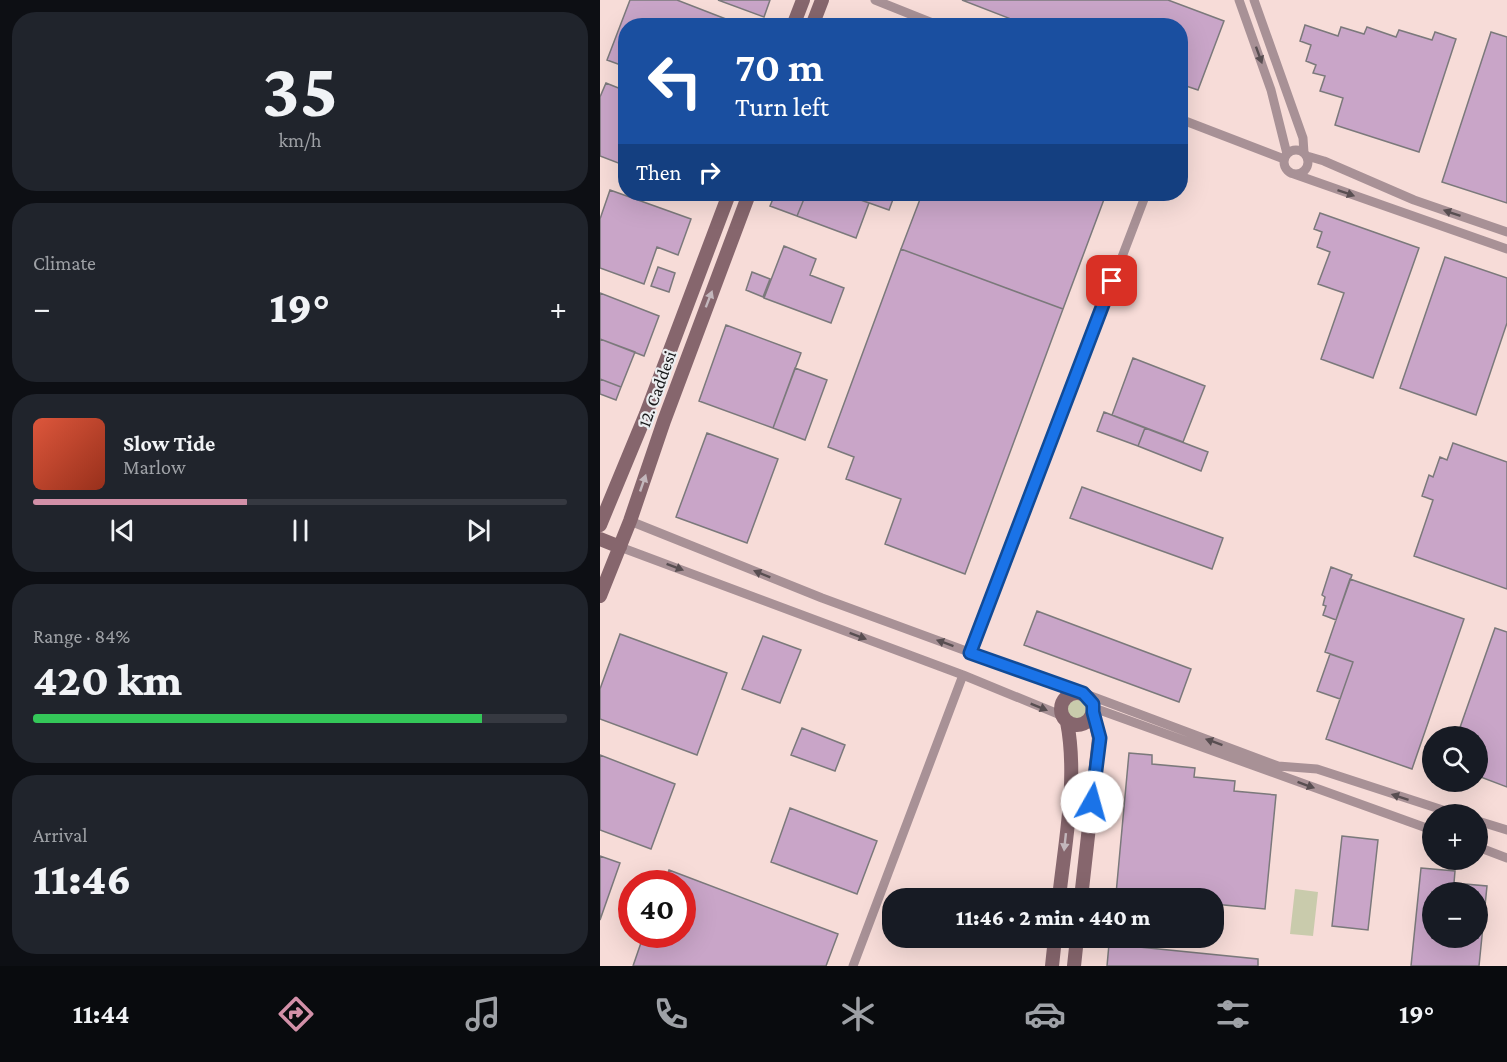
<!DOCTYPE html>
<meta charset="utf-8">
<style>
body{margin:0;font-family:"Crimson Pro",serif;background:#20242c;color:#f1f3f6;height:100vh;display:flex;flex-direction:column;font-size:22px;white-space:nowrap}
*{box-sizing:border-box;margin:0}
p{font-size:20px;color:#9ea1a6}
.icon{flex:none;width:33px;height:33px;fill:none;stroke:currentColor;stroke-width:2;stroke-linecap:round;stroke-linejoin:round}
.map{position:relative;flex:1;overflow:hidden}
.side{display:flex;flex-direction:column;gap:12px;padding:12px;background:#0d0f14;width:600px}
.side>*{flex:none}
.hud{position:absolute;left:18px;top:18px;width:570px;height:183px;border-radius:24px;box-shadow:0 6px 24px #0002;background:#1a4fa0;color:#fff;overflow:hidden}
.tools{position:absolute;left:822px;top:726px;display:grid;gap:12px}
.tools a{display:grid;place-items:center;width:66px;height:66px;border-radius:50%;background:#171b24;box-shadow:0 6px 24px #0002;font-size:30px}
.speed{position:absolute;left:18px;top:870px;display:flex;gap:12px;font-size:30px;font-weight:700;text-align:center}
.speed>*{display:grid;place-content:center;width:78px;height:78px;border-radius:50%;background:#171b24;box-shadow:0 6px 24px #0002;line-height:1}
.speed .limit{border:9px solid #d22;background:#fff;color:#111}
.pin{position:absolute;display:grid;place-items:center;width:51px;height:51px;color:#fff;margin:-26px;border-radius:12px;box-shadow:0 3px 9px #0006}
.me{position:absolute;width:66px;margin:-33px;rotate:7deg;stroke-linejoin:round;filter:drop-shadow(0 0 4px #0008)}
.turn{display:flex;align-items:center;gap:21px;height:126px;padding:0 18px;font-size:27px}
.turn .icon{width:78px;height:78px;stroke-width:2.5}
.turn b{display:block;font-size:42px;line-height:51px}
.then{display:flex;align-items:center;height:57px;padding:0 18px;background:#0003;gap:12px;font-size:22px}
.big{font-size:45px;font-weight:800;line-height:1.1}
.side .tile{flex:1;display:flex;flex-direction:column;justify-content:center;gap:9px;min-width:0;padding:0 21px;border-radius:24px;background:#20242c}
.side .dial{align-items:center;gap:0}
.dial b{font-size:78px;line-height:1}
.song{display:flex;align-items:center;gap:18px}
.cover{width:72px;height:72px;border-radius:9px;background:linear-gradient(135deg,hsl(10 70% 55%),hsl(10 70% 35%))}
.played{height:6px;border-radius:3px;background:linear-gradient(90deg,#d290a8 40%,#363941 40%)}
.keys{display:flex;justify-content:space-around;direction:ltr}
.heat{display:flex;justify-content:space-between;align-items:center;font-size:33px;direction:ltr}
.charge{height:9px;border-radius:4px;background:linear-gradient(90deg,#34c759 84%,#363941 0)}
.trip{position:absolute;left:282px;top:888px;width:342px;height:60px;border-radius:24px;background:#171b24;box-shadow:0 6px 24px #0002;font-weight:800;line-height:60px;text-align:center}
.dock{display:flex;height:96px;justify-content:space-around;align-items:center;background:#090b0e;color:#9ea1a6}
.dock .icon{width:42px;height:42px}
.dock .on{color:#d290a8}
.dock b{font-size:27px;color:#f1f3f6}
main{display:flex;flex:1;min-height:0}
.map>svg:first-child{display:block}
</style>
<main>
<section class="side">
<div class="tile dial"><b>35</b><p>km/h</p></div>
<div class="tile"><p>Climate</p>
<div class="heat"><a>−</a><b class="big">19°</b><a>+</a></div>
</div>
<div class="tile">
<div class="song"><i class="cover"></i><div><b>Slow Tide</b><p>Marlow</p></div></div>
<div class="played"></div>
<div class="keys"><svg class="icon" aria-label="previous" viewBox="0 0 24 24"><path d="M18 5L8 12l10 7zM5 5v14"/></svg><svg class="icon" aria-label="pause" viewBox="0 0 24 24"><path d="M8 5v14M16 5v14"/></svg><svg class="icon" aria-label="next" viewBox="0 0 24 24"><path d="M6 5l10 7-10 7zM19 5v14"/></svg></div>
</div>
<div class="tile"><p>Range · 84%</p><b class="big">420 km</b><div class="charge"></div></div>
<div class="tile"><p>Arrival</p><b class="big">11:46</b></div>
</section>
<div class="map">
<svg width="907" height="966" viewBox="0 0 907 966">
<rect width="100%" height="100%" fill="#ebedf0"/>
<path fill="#f7dcd8" fill-rule="evenodd" d="M 0,0 L 907,0 L 907,966 L 0,966 ZM 26,26 L 580,26 L 580,194 L 26,194 ZM 832,736 L 878,736 L 878,782 L 832,782 ZM 832,814 L 878,814 L 878,860 L 832,860 ZM 32,884 L 82,884 L 82,934 L 32,934 ZM 832,892 L 878,892 L 878,938 L 832,938 ZM 292,898 L 614,898 L 614,938 L 292,938 Z"/>
<path fill="#c9cbac" d="M467 710a10 10 0 1 1 20 0a10 10 0 1 1-20 0Z
M 695,889 L 718,892 L 713,936 L 690,934 Z"/>
<path fill="#c9a5c8" stroke="#7b797b" stroke-width="1.5" fill-rule="evenodd" d="M 30,0 L 77,0 L 144,26 L 26,26 L 26,67 L 7,60 Z
M 118,0 L 170,0 L 164,17 Z
M 362,0 L 568,0 L 624,21 L 598,90 L 580,84 L 580,26 L 429,26 Z
M 705,25 L 738,36 L 741,27 L 764,34 L 767,27 L 796,37 L 799,30 L 832,40 L 835,32 L 856,39 L 819,152 L 735,125 L 743,98 L 720,91 L 725,76 L 713,73 L 716,65 L 706,61 L 711,45 L 700,41 Z
M 891,32 L 907,37 L 907,203 L 842,182 Z
M 6,83 L 26,91 L 26,166 L 0,156 L 0,97 Z
M 10,190 L 91,219 L 78,255 L 57,247 L 44,284 L 0,268 L 0,219 Z
M 175,194 L 206,194 L 197,216 L 170,206 Z
M 206,194 L 244,194 L 269,203 L 256,238 L 197,216 Z
M 244,194 L 295,194 L 289,210 Z
M 322,194 L 506,194 L 463,309 L 301,249 Z
M 720,213 L 819,248 L 773,378 L 721,359 L 744,293 L 718,284 L 730,252 L 717,247 L 722,232 L 714,229 Z
M 184,246 L 216,259 L 210,275 L 244,288 L 231,323 L 164,298 Z
M 301,249 L 463,309 L 365,574 L 285,544 L 301,499 L 246,479 L 254,457 L 228,447 Z
M 845,257 L 907,278 L 907,323 L 876,415 L 800,388 Z
M 58,267 L 75,273 L 69,292 L 51,286 Z
M 152,272 L 170,279 L 163,297 L 146,290 Z
M 0,293 L 59,316 L 44,356 L 0,339 Z
M 126,325 L 201,353 L 173,428 L 99,401 Z
M 0,339 L 35,352 L 21,387 L 0,379 Z
M 533,358 L 605,386 L 583,442 L 512,415 Z
M 195,368 L 227,380 L 205,440 L 173,428 Z
M 0,379 L 21,387 L 16,400 L 0,394 Z
M 504,412 L 545,428 L 538,446 L 497,431 Z
M 545,428 L 608,452 L 601,471 L 538,446 Z
M 107,433 L 178,459 L 147,543 L 76,517 Z
M 853,443 L 907,462 L 907,589 L 814,556 L 833,500 L 822,496 L 829,475 L 833,477 L 840,457 L 847,460 Z
M 482,487 L 623,538 L 612,569 L 470,518 Z
M 731,567 L 752,575 L 736,620 L 723,615 L 726,606 L 723,605 L 725,597 L 722,595 Z
M 750,579 L 864,619 L 812,769 L 726,739 L 753,662 L 725,652 Z
M 437,611 L 591,669 L 579,702 L 424,645 Z
M 895,628 L 907,632 L 907,787 L 878,776 L 878,736 L 857,736 Z
M 20,634 L 127,673 L 97,755 L 0,719 L 0,689 Z
M 163,636 L 201,650 L 180,703 L 142,689 Z
M 730,654 L 753,662 L 740,699 L 717,691 Z
M 202,728 L 245,745 L 235,771 L 191,755 Z
M 529,753 L 552,755 L 552,764 L 595,768 L 594,777 L 635,781 L 634,791 L 676,795 L 665,909 L 614,904 L 614,898 L 562,898 L 516,894 Z
M 0,755 L 75,784 L 51,849 L 0,830 Z
M 190,808 L 277,841 L 257,894 L 171,862 Z
M 742,836 L 778,840 L 768,930 L 732,926 Z
M 0,856 L 20,863 L 0,920 Z
M 821,868 L 855,871 L 854,883 L 887,886 L 879,966 L 811,966 ZM 832,892 L 878,892 L 878,938 L 832,938 Z
M 69,870 L 238,934 L 226,966 L 33,966 L 44,934 L 82,934 L 82,884 L 64,884 Z
M 509,944 L 658,959 L 658,966 L 507,966 Z"/>
<g fill="none" stroke-linecap="round" stroke-linejoin="round">
<path stroke="#a89196" stroke-width="9" d="M 275,0 L 340,26
M 639,0 L 671,90 L 687,154
M 654,0 L 703,138 L 704,153
M 580,119 L 684,159
M684 162a12 12 0 1 1 24 0a12 12 0 1 1-24 0Z
M 707,156 L 724,161 L 814,200 L 907,232
M 691,173 L 907,249
M 30,521 L 222,598 L 478,692
M 20,547 L 363,675 L 463,716
M 371,653 L 546,194
M 483,693 L 678,766 L 717,769 L 855,814
M 494,708 L 832,830
M 878,821 L 907,830
M 878,847 L 907,858
M 253,966 L 363,675"/>
<path stroke="#86666d" stroke-width="14" d="M 193,26 L 203,0
M 212,26 L 222,0
M 0,525 L 46,414 L 129,194
M 0,539 L 20,547
M 0,596 L 30,521 L 64,421 L 149,194
M461 709a16 16 0 1 1 32 0a16 16 0 1 1-32 0Z
M 459,898 C 465,842 478,778 467,722
M 481,898 L 499,738 L 493,712
M 452,966 L 455,938
M 474,966 L 477,938"/>
</g>
<defs><path id="oneway-solid" d="M-6-.8H1V-3.2L6.5 0L1 3.2V.8H-6Z" transform="scale(1.5)"/></defs>
<g fill="#584e51">
<use href="#oneway-solid" transform="translate(659 55) rotate(70)"/>
<use href="#oneway-solid" transform="translate(746 193) rotate(19)"/>
<use href="#oneway-solid" transform="translate(852 213) rotate(-161)"/>
<use href="#oneway-solid" transform="translate(75 567) rotate(21)"/>
<use href="#oneway-solid" transform="translate(162 574) rotate(-158)"/>
<use href="#oneway-solid" transform="translate(258 636) rotate(21)"/>
<use href="#oneway-solid" transform="translate(345 643) rotate(-160)"/>
<use href="#oneway-solid" transform="translate(439 707) rotate(22)"/>
<use href="#oneway-solid" transform="translate(614 742) rotate(-160)"/>
<use href="#oneway-solid" transform="translate(706 785) rotate(20)"/>
<use href="#oneway-solid" transform="translate(800 797) rotate(-162)"/>
</g>
<g fill="#c3b7bc">
<use href="#oneway-solid" transform="translate(109 299) rotate(-69)"/>
<use href="#oneway-solid" transform="translate(43 483) rotate(-71)"/>
<use href="#oneway-solid" transform="translate(465 842) rotate(96)"/>
</g>
<g fill="none" stroke-linecap="round" stroke-linejoin="round">
<g stroke="#114b97" stroke-width="15">
<path id="route" d="M 492,802 L 500,738 L 493,712 L 493,704 L 483,693 L 370,653 L 512,281"/>
</g>
<use href="#route" stroke="#1a73e8" stroke-width="10"/>
</g>
<g text-anchor="middle" stroke-width="4.5" stroke-linejoin="round" paint-order="stroke">
<g font-size="18" fill="#161718" stroke="#ebedf0">
<text transform="translate(57 389) rotate(-70)" y="6">12. Caddesi</text>
</g>
</g>
</svg>
<div class="tools">
<a><svg class="icon" aria-label="search" viewBox="0 0 24 24"><circle cx="10" cy="10" r="6"/><path d="M15 15l6 6"/></svg></a>
<a>+</a>
<a>−</a>
</div>
<div class="speed"><div class="limit">40</div></div>
<div class="pin" style="left:512px;top:281px;background:#d93025"><svg class="icon" aria-label="arrive" viewBox="0 0 24 24"><path d="M6 21V4h12l-3 4 3 4H6"/></svg></div>
<svg class="me" style="left:492px;top:802px" viewBox="-20 -20 40 40"><circle r="19" fill="#fff"/><path d="M0-13L10 11 0 6-10 11z" fill="#1a73e8"/></svg>
<div class="trip">11:46 · 2 min · 440 m</div>
<div class="hud">
<div class="turn"><svg class="icon" aria-label="left" viewBox="0 0 24 24"><path d="M17 20v-9H6M10 6l-5 5 5 5"/></svg><div><b>70 m</b>Turn left</div></div>
<div class="then">Then<svg class="icon" aria-label="right" viewBox="0 0 24 24"><path d="M7 20v-9h11M14 6l5 5-5 5"/></svg></div>
</div>
</div>
</main>
<nav class="dock">
<b>11:44</b>
<svg class="icon on" aria-label="directions" viewBox="0 0 24 24"><path d="M12 3l9 9-9 9-9-9zM9 14v-3h6M13 9l2 2-2 2"/></svg>
<svg class="icon" aria-label="music" viewBox="0 0 24 24"><path d="M9 18V5l10-2v13"/><circle cx="6" cy="18" r="3"/><circle cx="16" cy="16" r="3"/></svg>
<svg class="icon" aria-label="phone" viewBox="0 0 24 24"><path d="M5 4h4l2 5-3 2q2 4 5 5l2-3 5 2v4C11 20 4 13 5 4z"/></svg>
<svg class="icon" aria-label="climate" viewBox="0 0 24 24"><path d="M12 3v18M4 7l16 10M4 17L20 7"/></svg>
<svg class="icon" aria-label="car" viewBox="0 0 24 24"><path d="M5 17H2v-5l4-1 3-4h7l3 4 3 1v5h-3M9 17h6M6 11h13"/><circle cx="7" cy="17" r="2"/><circle cx="17" cy="17" r="2"/></svg>
<svg class="icon" aria-label="filters" viewBox="0 0 24 24"><path d="M4 7h16M4 17h16"/><circle cx="9" cy="7" r="2"/><circle cx="15" cy="17" r="2"/></svg>
<b>19°</b>
</nav>
